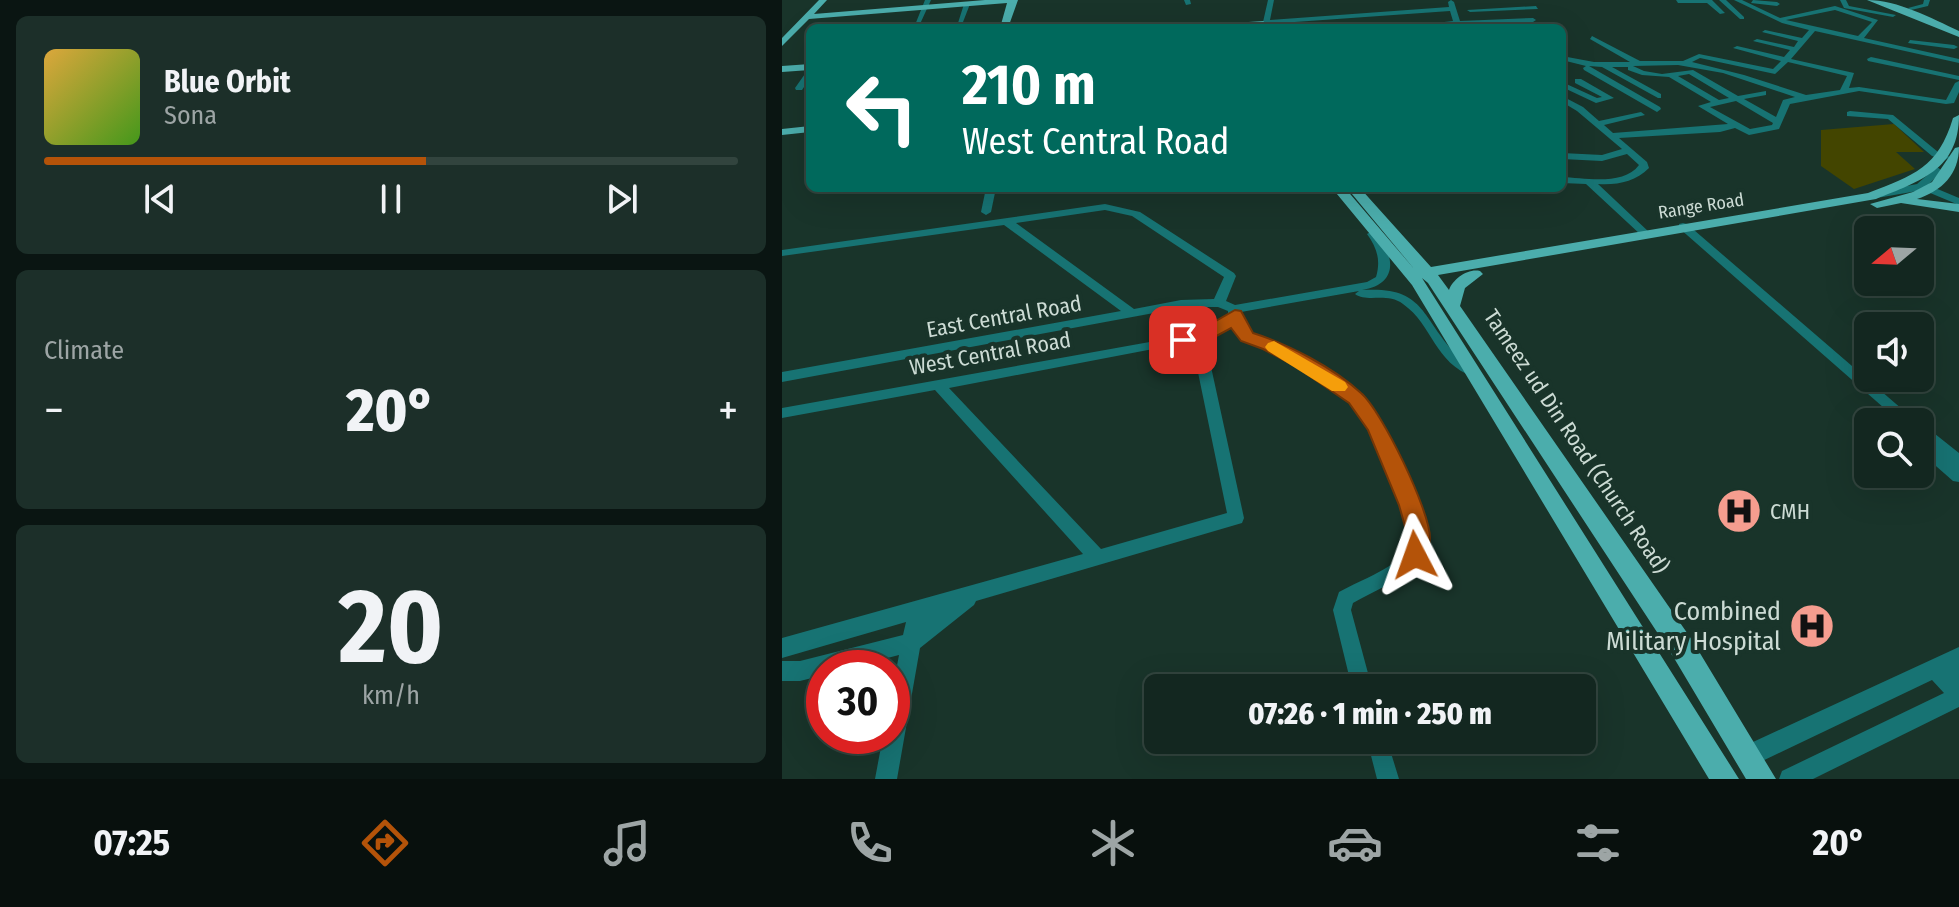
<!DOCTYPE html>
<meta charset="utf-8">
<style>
body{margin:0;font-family:"Fira Sans Condensed",sans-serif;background:#1c2f29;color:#f1f3f6;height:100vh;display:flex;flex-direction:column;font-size:30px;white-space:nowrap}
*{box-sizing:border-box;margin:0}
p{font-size:26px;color:#9da5a5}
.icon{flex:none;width:44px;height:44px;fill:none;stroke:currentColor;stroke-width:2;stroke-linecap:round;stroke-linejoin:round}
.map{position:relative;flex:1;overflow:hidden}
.panel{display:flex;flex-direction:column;gap:16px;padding:16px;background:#0a1512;width:782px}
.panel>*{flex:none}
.guide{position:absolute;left:24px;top:24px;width:760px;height:168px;border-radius:12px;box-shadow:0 8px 32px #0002,0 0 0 2px #32443e;background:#00695c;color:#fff;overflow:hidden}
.needle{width:52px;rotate:251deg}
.buttons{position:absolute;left:1072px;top:216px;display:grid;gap:16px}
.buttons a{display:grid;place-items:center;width:80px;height:80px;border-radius:12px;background:#132720;box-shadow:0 8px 32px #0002,0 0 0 2px #32443e;font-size:40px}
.speed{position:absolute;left:24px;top:650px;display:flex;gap:16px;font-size:40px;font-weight:700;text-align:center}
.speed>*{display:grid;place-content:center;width:104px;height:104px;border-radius:50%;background:#132720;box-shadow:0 8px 32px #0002,0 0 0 2px #32443e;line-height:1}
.speed .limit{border:12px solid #d22;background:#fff;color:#111}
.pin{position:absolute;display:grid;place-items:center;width:68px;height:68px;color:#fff;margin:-34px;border-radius:16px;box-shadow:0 4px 12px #0006}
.me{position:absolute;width:88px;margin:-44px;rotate:356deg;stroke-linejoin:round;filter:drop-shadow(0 0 6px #0008)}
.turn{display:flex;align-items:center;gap:28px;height:168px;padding:0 24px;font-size:36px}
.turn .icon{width:104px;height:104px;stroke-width:2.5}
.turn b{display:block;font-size:56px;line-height:68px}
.big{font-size:60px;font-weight:800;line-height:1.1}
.panel .tile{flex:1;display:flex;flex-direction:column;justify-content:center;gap:12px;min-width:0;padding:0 28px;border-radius:12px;background:#1c2f29}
.panel .dial{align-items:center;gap:0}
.dial b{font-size:104px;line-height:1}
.song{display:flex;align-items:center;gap:24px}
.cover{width:96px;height:96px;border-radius:12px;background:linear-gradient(135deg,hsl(40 70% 55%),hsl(100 70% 35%))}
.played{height:8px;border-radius:4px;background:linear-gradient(90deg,#b45309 55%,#32443e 55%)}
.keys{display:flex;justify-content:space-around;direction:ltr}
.heat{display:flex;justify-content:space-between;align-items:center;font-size:44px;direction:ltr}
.trip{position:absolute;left:362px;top:674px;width:452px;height:80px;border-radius:12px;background:#132720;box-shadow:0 8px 32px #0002,0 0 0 2px #32443e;font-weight:800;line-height:80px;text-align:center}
.menu{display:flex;height:128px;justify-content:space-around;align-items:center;background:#08100d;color:#9da5a5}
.menu .icon{width:56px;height:56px}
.menu .active{color:#b45309}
.menu b{font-size:36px;color:#f1f3f6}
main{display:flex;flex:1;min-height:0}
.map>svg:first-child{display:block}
</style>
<main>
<section class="panel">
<div class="tile">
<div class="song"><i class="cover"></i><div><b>Blue Orbit</b><p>Sona</p></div></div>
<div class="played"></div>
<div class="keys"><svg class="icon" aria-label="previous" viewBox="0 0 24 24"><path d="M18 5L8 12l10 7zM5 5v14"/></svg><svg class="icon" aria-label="pause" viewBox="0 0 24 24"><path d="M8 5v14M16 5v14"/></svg><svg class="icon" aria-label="next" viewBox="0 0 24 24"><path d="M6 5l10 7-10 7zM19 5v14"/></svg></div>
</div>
<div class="tile"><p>Climate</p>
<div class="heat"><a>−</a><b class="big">20°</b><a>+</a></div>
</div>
<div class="tile dial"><b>20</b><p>km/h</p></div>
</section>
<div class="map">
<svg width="1177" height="779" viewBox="0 0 1177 779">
<rect width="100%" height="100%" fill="#19342a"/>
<path fill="#434500" d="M 1112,124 L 1142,152 L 1114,152 L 1133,169 L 1072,189 L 1039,166 L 1039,130 Z"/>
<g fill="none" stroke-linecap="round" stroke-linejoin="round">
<path fill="#177373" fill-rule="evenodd" d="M 143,0 L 149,0 L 138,24 L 133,25 Z
M 402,0 L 408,0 L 409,4 L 404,5 Z
M 486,0 L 492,0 L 488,20 L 667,7 L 666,2 L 669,0 L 672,2 L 678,21 L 751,18 L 754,20 L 751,22 L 610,28 L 671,21 L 668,11 L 484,24 L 481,22 Z
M 894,0 L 930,0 L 943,13 L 938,14 L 925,3 L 896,3 Z
M 937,0 L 944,0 L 962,17 L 962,19 L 958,19 Z
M 952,0 L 960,0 L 998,18 L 1053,6 L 1096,20 L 1082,38 L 1177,59 L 1177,63 L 1033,31 L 1009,59 L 1072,73 L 1067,88 L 1077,87 L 1164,100 L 1173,83 L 1177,81 L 1177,92 L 1172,103 L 1164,104 L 1077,91 L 1008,104 L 997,129 L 967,135 L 953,128 L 938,132 L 837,138 L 865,162 L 867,168 C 853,182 836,185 816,184 L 868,233 L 867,235 L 859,235 L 804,184 L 780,183 L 780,177 C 803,178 842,186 857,165 L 845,154 L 820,161 L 780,159 L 780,153 L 820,155 L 840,149 L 795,111 L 780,102 L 780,96 L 801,107 L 817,121 L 859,112 L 863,115 L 822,125 L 831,133 L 946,124 L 916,106 L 929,102 L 887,77 L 860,75 L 846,70 L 846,67 L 830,67 L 879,94 L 879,98 L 876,98 L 820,67 L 807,66 L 878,107 L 879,109 L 875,112 L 802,70 L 801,68 L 804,66 L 780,60 L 780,56 L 812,62 L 848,62 L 808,39 L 810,36 L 858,61 L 901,61 L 917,54 L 991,69 L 999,61 L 951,48 L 955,46 L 1002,57 L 1008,50 L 971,41 L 975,39 L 1012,47 L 1016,41 L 980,32 L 983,30 L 1020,38 L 1027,30 L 1000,23 ZM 1053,10 L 1090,22 L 1076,36 L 1004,20 ZM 918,58 L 993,74 L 1006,62 L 1065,76 L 1058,90 L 1024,95 L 962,75 L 910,62 ZM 896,65 L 941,73 L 1013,97 L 1001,100 L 994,117 L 962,99 L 984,95 L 984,91 L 956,96 L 911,70 L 880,74 L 862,71 L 851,66 ZM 907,74 L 947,98 L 937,100 L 896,76 ZM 954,101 L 991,123 L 990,125 L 968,129 L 928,107 Z
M 971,0 L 995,2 L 998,4 L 995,6 L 969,3 Z
M 1058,0 L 1064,0 L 1067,6 L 1114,15 L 1111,17 L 1062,8 Z
M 1142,0 L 1148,0 L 1146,6 L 1129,10 L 1126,8 L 1141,4 Z
M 185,2 L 188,4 L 181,22 L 176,23 L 182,4 Z
M 754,6 L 756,9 L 688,12 L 685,10 Z
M 780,39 L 784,41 L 785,46 L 780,46 Z
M 1128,40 L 1172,45 L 1176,47 L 1172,49 L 1126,43 Z
M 1089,57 L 1177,76 L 1177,80 L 1086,61 L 1085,59 Z
M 25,71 L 28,71 L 28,78 L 20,90 L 14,90 L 13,88 Z
M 793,79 L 799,79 L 832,98 L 814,103 L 780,87 L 780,82 L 815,98 L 820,97 L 793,83 Z
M 1068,111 L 1111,115 L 1156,152 L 1168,157 L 1163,160 L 1150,156 L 1106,119 L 1065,116 L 1065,112 Z
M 1153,165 L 1160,171 L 1146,185 L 1177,198 L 1177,205 L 1141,190 L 1089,199 L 1084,196 L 1089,193 L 1135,184 L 1150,171 L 1150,166 Z
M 204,188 L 214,188 L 209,212 L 204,215 L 199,212 Z
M 323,204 L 358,212 L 452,273 L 454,276 L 444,301 L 453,305 L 585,282 L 594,277 C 599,260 595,248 585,234 L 590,231 L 594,232 C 613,256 617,284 580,290 C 643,286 638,316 673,353 C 681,361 692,364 699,372 L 692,377 C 652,363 651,325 621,304 C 605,292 585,303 573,294 L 577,291 L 459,312 C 460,320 461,328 468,333 C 477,339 488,340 497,344 C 521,355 546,368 567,384 C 601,410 614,450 629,489 C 658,565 634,570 571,603 L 569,610 L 590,688 L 570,688 L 551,610 L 557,592 C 616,561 640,564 613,491 C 603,463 595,430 575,408 C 552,382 518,364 488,350 C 479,346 467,346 459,340 C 454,336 451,330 449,325 L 429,336 L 426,353 L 462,518 L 460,523 L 194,601 L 192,605 L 138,648 L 115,779 L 93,779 L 101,736 L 110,736 L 110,692 L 117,655 L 67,668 L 42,668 L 42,675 L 18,681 L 0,681 L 0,661 L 18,661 L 121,635 L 124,622 L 0,658 L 0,638 L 301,554 L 153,390 L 0,418 L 0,408 L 401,336 L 416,331 L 412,308 L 399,308 L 0,382 L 0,372 L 339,311 L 222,225 L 0,256 L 0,250 ZM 323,210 L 350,216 L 442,277 L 432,299 L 399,300 L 352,309 L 234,223 ZM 425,307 L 436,307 L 446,311 L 446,314 L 428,326 ZM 413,341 L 415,341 L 412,353 L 445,513 L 319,549 L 167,388 Z
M 901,223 L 905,224 L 1135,422 L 1118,422 L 897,228 L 897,224 Z
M 1138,424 L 1143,426 L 1177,453 L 1177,482 L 1171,481 L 1138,452 Z
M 1177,647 L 1177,707 L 1031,779 L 997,779 L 1000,771 L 1162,693 L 1150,680 L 974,764 L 966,767 L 958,764 L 955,756 L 958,748 Z
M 585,740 L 605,740 L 617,779 L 595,779 Z"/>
<path fill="#4badac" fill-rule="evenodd" d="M 37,0 L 45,0 L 32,14 L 203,0 L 236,0 L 226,28 L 218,28 L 225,3 L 27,19 L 0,46 L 0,38 Z
M 1085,0 C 1116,0 1149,18 1177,31 L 1177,37 Z
M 482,21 L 479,26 L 416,28 L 420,25 Z
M 28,64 L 28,70 L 0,72 L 0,66 Z
M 1177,115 C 1177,170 1138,181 1094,199 L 656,275 L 667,290 C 671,279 686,268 698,271 L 701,274 L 683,288 L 678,306 L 910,640 L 994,779 L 964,779 L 892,658 L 646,283 L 640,278 L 957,779 L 927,779 L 630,285 L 550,188 L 563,188 L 633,270 L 565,188 L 578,188 L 649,267 L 1086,193 C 1132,175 1156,168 1171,118 Z
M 28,126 L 28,132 L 0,135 L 0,129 Z
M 1177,147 C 1177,174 1160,191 1135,199 L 1177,204 L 1177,212 L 1119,203 L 1095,208 L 1088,204 L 1131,192 L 1150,182 L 1173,148 Z"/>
</g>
<path fill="#b45309" stroke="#753606" stroke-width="2" d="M 453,310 L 459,311 L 471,333 C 506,344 552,368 579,393 C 600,411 648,511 648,538 C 648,546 644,555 641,562 L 633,565 L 625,562 L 622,555 L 626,537 L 617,505 L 586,430 L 567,403 L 513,366 L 481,349 L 459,341 L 449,328 L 429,339 L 401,346 L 393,340 L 395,336 L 418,330 Z"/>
<path fill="#f59e0b" d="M 492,341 L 563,382 L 566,387 L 563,391 L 550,391 L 486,351 L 483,347 L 486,343 Z"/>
<defs>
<g id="hospital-disc" transform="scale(2.3)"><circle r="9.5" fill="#f59d8f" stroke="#19342a"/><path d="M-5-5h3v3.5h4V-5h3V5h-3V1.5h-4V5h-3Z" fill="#111"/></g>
</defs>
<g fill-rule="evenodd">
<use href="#hospital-disc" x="957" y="511"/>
<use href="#hospital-disc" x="1030" y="626"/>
</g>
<g text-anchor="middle" stroke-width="8" stroke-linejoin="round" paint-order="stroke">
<g font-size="18" fill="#ccdbd4" stroke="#19342a">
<text transform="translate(919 206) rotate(-9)" y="6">Range Road</text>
</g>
<g font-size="22" fill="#ccdbd4" stroke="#19342a">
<text transform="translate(222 316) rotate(-10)" y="8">East Central Road</text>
<text transform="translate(208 353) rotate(-10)" y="8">West Central Road</text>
<text transform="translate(795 441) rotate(56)" y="8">Tameez ud Din Road (Church Road)</text>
</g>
<g font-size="22" fill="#ccdbd4" stroke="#19342a" text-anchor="start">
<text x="988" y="519">CMH</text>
</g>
<g font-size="26" fill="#ccdbd4" stroke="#19342a" text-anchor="end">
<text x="999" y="620">Combined<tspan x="999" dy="30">Military Hospital</tspan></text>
</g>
</g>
</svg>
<div class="buttons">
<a><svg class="needle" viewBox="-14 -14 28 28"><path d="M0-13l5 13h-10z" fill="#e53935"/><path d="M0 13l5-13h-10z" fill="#9da5a5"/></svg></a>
<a><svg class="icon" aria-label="sound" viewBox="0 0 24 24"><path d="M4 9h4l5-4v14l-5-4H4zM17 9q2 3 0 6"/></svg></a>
<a><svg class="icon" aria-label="search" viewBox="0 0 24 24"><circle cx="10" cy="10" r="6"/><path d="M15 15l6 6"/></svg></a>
</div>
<div class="speed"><div class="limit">30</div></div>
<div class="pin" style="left:401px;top:340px;background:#d93025"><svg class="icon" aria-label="arrive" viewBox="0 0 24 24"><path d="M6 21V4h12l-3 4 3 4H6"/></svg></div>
<svg class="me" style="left:633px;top:555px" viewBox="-20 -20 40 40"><path d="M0-17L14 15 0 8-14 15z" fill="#b45309" stroke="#fff" stroke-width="4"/></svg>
<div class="trip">07:26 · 1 min · 250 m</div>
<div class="guide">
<div class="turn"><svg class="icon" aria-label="left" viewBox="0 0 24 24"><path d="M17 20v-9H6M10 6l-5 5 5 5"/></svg><div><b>210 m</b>West Central Road</div></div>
</div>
</div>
</main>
<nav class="menu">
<b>07:25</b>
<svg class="icon active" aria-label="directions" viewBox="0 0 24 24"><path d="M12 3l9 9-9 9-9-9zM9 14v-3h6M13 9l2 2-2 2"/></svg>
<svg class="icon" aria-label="music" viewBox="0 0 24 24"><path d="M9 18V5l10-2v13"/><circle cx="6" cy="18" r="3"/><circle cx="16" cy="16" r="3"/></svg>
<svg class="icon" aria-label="phone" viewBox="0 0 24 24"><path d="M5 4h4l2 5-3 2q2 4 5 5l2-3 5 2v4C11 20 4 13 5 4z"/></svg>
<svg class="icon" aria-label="climate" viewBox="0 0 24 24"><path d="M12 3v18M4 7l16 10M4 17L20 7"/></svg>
<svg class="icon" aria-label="car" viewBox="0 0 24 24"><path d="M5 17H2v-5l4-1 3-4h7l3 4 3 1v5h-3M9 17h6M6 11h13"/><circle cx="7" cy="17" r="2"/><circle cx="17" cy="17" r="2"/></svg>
<svg class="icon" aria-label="filters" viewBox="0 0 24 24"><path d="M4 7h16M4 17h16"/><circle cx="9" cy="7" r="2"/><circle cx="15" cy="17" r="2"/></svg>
<b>20°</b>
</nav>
